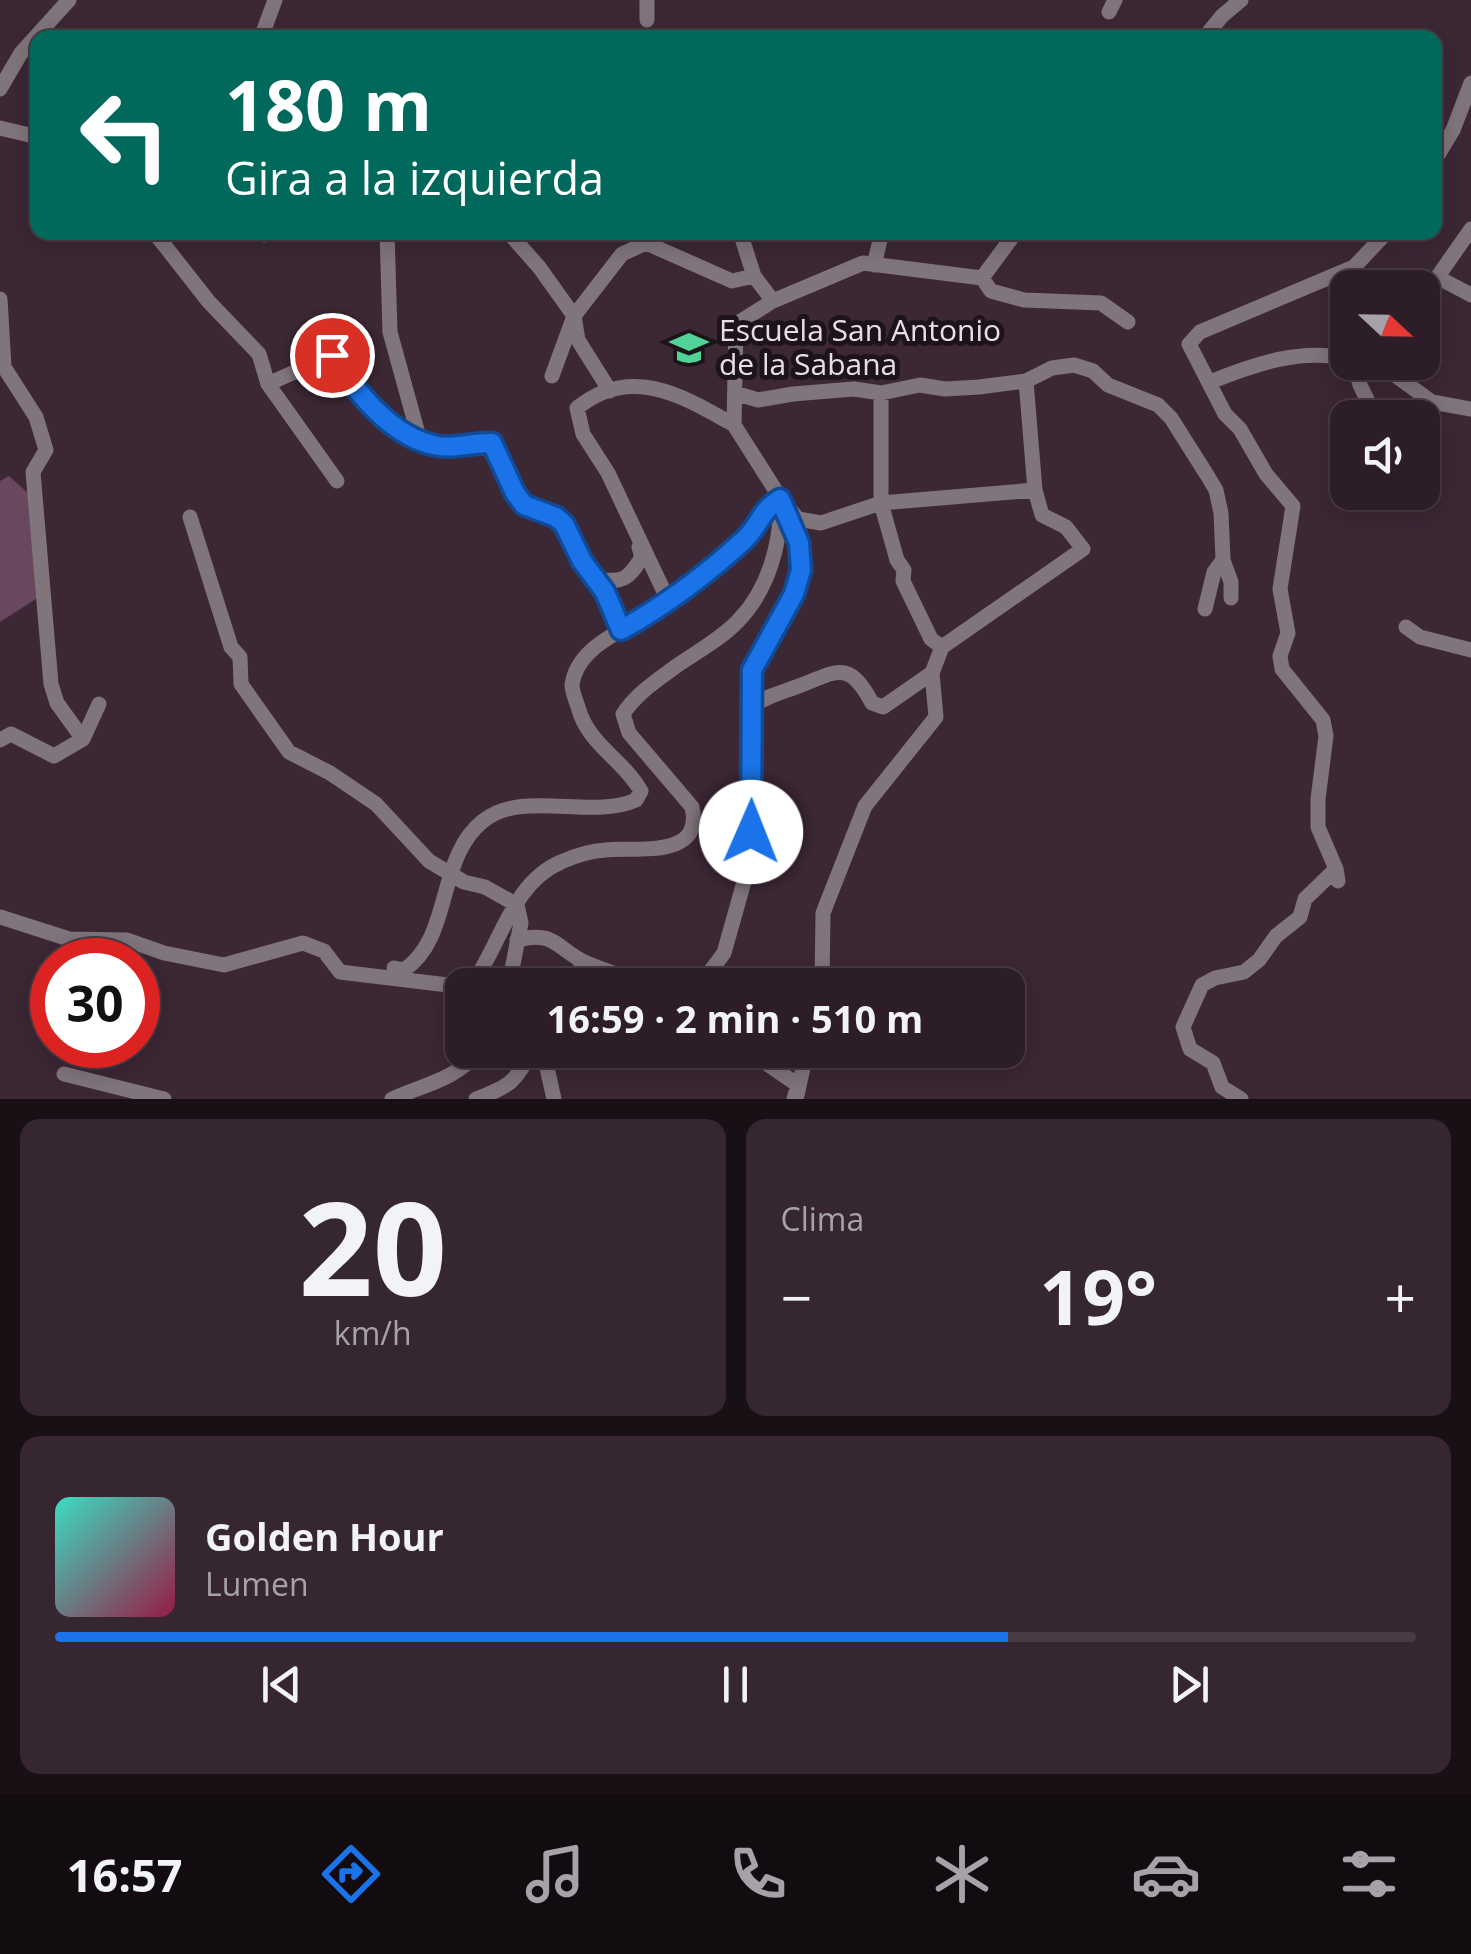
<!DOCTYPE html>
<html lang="es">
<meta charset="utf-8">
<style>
body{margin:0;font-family:"Open Sans",sans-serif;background:#352630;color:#f1f3f6;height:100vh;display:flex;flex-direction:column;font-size:38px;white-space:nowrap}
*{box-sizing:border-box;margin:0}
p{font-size:32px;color:#a7a2a8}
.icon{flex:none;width:55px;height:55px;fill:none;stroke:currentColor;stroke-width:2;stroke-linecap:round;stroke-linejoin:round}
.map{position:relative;height:1099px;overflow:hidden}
.drawer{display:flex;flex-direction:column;gap:20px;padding:20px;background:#191016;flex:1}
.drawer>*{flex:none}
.top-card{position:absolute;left:30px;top:30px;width:1412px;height:210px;border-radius:20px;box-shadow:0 5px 25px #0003,0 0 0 2px #483b45;background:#00695c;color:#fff;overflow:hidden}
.needle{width:65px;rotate:112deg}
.buttons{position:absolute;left:1330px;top:270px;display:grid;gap:20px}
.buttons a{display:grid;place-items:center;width:110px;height:110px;border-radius:20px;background:#2d1d28;box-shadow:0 5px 25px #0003,0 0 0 2px #483b45;font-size:50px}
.speed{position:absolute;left:30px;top:938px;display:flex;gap:20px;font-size:50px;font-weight:700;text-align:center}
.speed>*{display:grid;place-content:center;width:130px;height:130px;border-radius:50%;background:#2d1d28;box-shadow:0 5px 25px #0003,0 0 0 2px #483b45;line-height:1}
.speed .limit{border:15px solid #d22;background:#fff;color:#111}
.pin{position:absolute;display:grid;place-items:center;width:85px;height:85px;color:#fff;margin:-42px;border:5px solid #fff;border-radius:50%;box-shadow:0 2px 10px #0007}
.me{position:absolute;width:110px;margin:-55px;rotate:1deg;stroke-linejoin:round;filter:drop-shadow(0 0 8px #0008)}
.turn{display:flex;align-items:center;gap:35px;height:210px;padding:0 30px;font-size:45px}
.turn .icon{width:130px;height:130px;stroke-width:2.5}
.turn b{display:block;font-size:70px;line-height:85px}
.big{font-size:75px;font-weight:700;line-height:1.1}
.drawer .card{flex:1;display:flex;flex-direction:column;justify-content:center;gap:15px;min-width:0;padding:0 35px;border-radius:20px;background:#352630}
.drawer .dial{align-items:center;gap:0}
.dial b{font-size:130px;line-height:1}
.song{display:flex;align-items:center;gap:30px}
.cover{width:120px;height:120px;border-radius:15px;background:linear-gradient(135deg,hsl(170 70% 55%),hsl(340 70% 35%))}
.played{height:10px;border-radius:5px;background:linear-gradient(90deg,#1a73e8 70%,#483b45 70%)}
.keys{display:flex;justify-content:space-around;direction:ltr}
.heat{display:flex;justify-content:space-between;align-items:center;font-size:55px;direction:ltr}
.drawer .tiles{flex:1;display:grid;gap:20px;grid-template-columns:1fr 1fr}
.card:last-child{grid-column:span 2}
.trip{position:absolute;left:445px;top:968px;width:580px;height:100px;border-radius:20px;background:#2d1d28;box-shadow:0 5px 25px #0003,0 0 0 2px #483b45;font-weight:700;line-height:100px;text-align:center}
.tabs{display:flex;height:160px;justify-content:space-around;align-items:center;background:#120c10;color:#a7a2a8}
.tabs .icon{width:70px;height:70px}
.tabs .current{color:#1a73e8}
.tabs b{font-size:45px;color:#f1f3f6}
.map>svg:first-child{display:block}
</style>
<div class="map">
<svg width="1471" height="1099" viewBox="0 0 1471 1099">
<rect width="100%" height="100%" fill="#3c2735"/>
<path fill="#69475e" d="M 9,476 L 29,494 L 39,597 L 0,622 L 0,481 Z"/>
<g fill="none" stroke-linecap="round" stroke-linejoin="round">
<path stroke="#80757c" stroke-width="15" d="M 1109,12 L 1115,0
M 647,20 L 647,0
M 168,38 L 181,38
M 261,38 L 275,0
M 1204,38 L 1222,16 L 1241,0
M 0,89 L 21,53 L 69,0
M 0,128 L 38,137
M 1435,160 L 1453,130 L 1471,83
M 154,232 L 209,302 L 259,354 L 268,384 L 337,481
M 262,232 L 264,235
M 387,232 L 390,332 L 420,441
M 508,232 L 539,267 L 574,316 L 578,340 L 610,391
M 740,232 L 754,276 L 773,301
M 874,265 L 882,232
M 982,278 L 991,291 L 1024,300 L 1101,303 L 1128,322
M 1439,278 L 1471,295
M 0,299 L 4,367 L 36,417 L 46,450 L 33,472 L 51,684 L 57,703 L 83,739
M 1422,299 L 1471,229
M 1386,362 L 1385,368 L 1432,402 L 1471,409
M 552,376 L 574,316 L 622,254 L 646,243 L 732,281 L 754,276
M 1026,381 L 1035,490
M 1210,382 C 1252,365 1302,347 1348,359
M 268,384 L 332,355 C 356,391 391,438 438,446 C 454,449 475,442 493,443 L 515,493 L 525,505 L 556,517 L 565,524 L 582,561 L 605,592 L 610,610 L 621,630
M 735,393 L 758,400 L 793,394 L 854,389 L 881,393 L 920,385 L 945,389 L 979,387 L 1026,381 L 1052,368 L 1074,365 L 1093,371 L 1108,385 L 1158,405 L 1171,418 L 1207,475 L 1216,490 L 1221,513 L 1223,560 L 1231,582 L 1231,598
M 881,393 L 881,503 L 897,560 L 904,570 L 903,581 L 931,639 L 942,647
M 1376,418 L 1360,385 L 1354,363 L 1378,371 L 1385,368
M 787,506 L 798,519 L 821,523 L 881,503 L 1035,490 L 1042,515 L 1066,527 L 1083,549 L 942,647 L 932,673 L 936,717 L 865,806 L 823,913 L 822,985
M 190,517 L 231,647 L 240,657 L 241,684 L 289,752 L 330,773 L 376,804 L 429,861 L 464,882 L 485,887 L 517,905
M 594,580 C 623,581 626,583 642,557 L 639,547
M 668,600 L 608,473 L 583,434 L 577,408 C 631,364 683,396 734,425
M 1205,609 L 1214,572 L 1223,560
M 1406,627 L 1420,637 L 1471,650
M 753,706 C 767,696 780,693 796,687 C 835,673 848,657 872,703 L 883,707 L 932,673
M 0,740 L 11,734 L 54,756 L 83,739 L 99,704
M 1338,881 L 1336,869 L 1318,827 L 1318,799 L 1326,736 L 1323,720 L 1282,669 L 1280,656 L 1288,633 L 1280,589 L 1293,506 L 1266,474 L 1240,429 L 1225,414 L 1189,344 L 1200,332 L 1354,267 L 1387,232
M 0,917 L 69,939 L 127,940 L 164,953 L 224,965 L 303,943 L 324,951 L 340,972 L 448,985 L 464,984 L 476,978 C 502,939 514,882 561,862 C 574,856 591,851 605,850 C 637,847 704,859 692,807 L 629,733 L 623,714 C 636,694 656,681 675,667 C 695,653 721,639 738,621 C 769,589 781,543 781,499
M 517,940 C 557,929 558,952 589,964 C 606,971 624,976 641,985
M 394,968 L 404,970 C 453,937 436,858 483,821 C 522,789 592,820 636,800 L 641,791 C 623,759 588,745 578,707 C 576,701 572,691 572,685 C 577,645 628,629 655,610 C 686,587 718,565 746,538 C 762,524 760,511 781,499
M 509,985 L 521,923 L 517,905
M 567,985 L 585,963
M 700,985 L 724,953 L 749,864 L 753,670 L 794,594 L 801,570 L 799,543 L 781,499 L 734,425 L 736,324 L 773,301 L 863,263 L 982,278 L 1016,232
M 543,1050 L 554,1099
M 736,1050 L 753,1061 L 760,1059 L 798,1085 L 794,1099
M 64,1074 L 164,1099
M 797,1095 L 807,1050
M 392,1099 C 428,1083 453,1081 481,1050
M 476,1099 C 509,1087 516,1082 532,1050
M 1241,1099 L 1222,1087 L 1213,1063 L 1190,1049 L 1183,1027 L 1202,985 L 1215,978 L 1244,972 L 1259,960 L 1276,936 L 1300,917 L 1305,899 L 1336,869"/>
</g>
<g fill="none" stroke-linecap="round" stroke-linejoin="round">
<g stroke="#114b97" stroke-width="25">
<path id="route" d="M 332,355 C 356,391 391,438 438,446 C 454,449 475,442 492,443 L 515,493 L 524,505 L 556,517 L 564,524 L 582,561 L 605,592 L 621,630 C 666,605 707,574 744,540 C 760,525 760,511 780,499 L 799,543 L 801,570 L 794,594 L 752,670 L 751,832"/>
</g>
<use href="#route" stroke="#1a73e8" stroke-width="18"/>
</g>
<defs>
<g id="school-bare" transform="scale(3)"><path d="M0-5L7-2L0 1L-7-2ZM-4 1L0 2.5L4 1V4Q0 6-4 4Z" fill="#51d397" stroke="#1d141a" stroke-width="2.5" paint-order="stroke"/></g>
</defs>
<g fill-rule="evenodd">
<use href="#school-bare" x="689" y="348"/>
</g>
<g text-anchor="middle" stroke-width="10" stroke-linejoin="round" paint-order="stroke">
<g font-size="30" fill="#ebdde6" stroke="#1d141a" text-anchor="start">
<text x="719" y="341">Escuela San Antonio<tspan x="719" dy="34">de la Sabana</tspan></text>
</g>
</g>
</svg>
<div class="buttons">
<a><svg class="needle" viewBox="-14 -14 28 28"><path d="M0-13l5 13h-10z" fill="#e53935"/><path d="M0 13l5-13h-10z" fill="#a7a2a8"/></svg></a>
<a><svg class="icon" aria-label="sound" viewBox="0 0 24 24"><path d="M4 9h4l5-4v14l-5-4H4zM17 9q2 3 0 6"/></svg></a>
</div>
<div class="speed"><div class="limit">30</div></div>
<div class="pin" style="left:332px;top:355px;background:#d93025"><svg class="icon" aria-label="arrive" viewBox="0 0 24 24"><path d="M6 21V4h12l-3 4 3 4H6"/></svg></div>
<svg class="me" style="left:751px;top:832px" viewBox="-20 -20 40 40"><circle r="19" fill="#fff"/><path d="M0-13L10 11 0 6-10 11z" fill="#1a73e8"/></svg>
<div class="trip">16:59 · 2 min · 510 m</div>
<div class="top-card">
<div class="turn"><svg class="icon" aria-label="left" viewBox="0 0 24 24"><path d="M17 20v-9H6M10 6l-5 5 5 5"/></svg><div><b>180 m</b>Gira a la izquierda</div></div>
</div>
</div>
<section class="drawer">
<div class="tiles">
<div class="card dial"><b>20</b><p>km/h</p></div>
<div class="card"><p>Clima</p>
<div class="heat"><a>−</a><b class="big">19°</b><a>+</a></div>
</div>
<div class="card">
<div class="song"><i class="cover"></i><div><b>Golden Hour</b><p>Lumen</p></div></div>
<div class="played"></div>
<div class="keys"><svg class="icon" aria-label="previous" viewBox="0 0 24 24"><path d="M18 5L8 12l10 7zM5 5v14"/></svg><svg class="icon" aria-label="pause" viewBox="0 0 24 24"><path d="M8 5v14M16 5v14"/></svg><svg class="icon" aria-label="next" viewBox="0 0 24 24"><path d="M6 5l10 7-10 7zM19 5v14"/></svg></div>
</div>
</div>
</section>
<nav class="tabs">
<b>16:57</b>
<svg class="icon current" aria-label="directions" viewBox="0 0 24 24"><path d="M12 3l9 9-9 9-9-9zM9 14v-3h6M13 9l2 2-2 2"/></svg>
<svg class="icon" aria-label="music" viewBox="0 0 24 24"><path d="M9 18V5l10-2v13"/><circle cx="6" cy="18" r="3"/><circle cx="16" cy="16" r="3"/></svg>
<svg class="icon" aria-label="phone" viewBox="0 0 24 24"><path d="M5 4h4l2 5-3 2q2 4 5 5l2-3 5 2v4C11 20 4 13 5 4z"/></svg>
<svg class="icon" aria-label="climate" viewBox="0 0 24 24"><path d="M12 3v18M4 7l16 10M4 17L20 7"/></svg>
<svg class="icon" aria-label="car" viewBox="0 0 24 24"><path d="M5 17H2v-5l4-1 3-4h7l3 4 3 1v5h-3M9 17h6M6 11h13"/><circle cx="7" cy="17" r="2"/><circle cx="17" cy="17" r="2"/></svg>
<svg class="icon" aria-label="filters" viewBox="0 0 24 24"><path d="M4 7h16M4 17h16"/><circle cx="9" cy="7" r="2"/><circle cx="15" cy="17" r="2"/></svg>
</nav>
